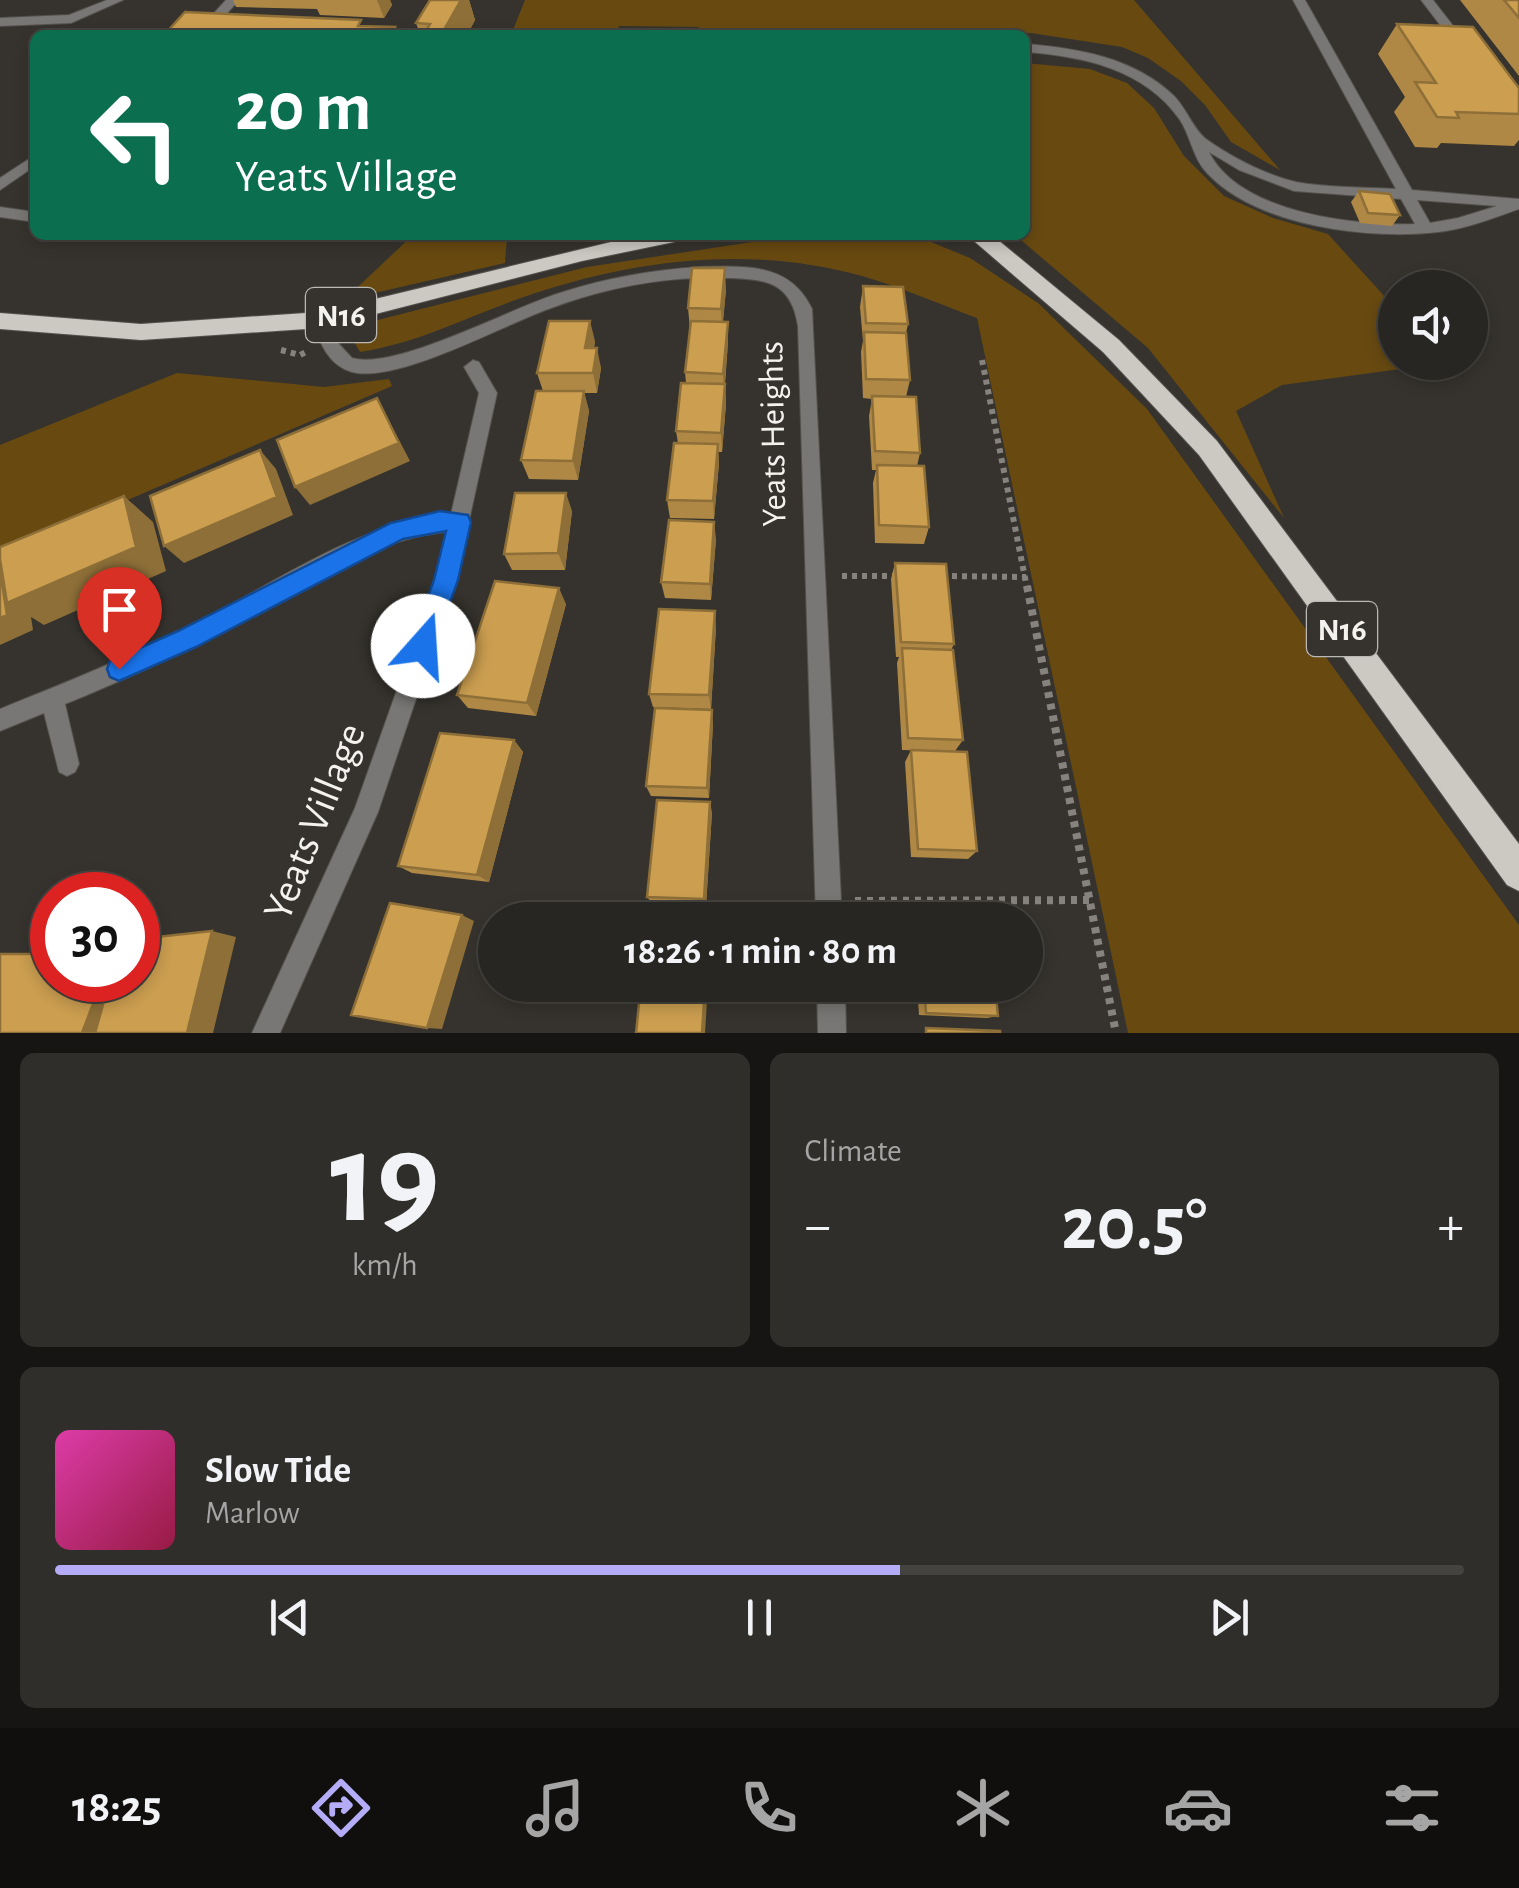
<!DOCTYPE html>
<meta charset="utf-8">
<style>
body{margin:0;font-family:"Alegreya Sans",sans-serif;background:#302e2a;color:#f1f3f6;height:100vh;display:flex;flex-direction:column;font-size:38px;white-space:nowrap}
*{box-sizing:border-box;margin:0}
p{font-size:32px;color:#a5a5a5}
.icon{flex:none;width:55px;height:55px;fill:none;stroke:currentColor;stroke-width:2;stroke-linecap:round;stroke-linejoin:round}
.map{position:relative;height:1033px;overflow:hidden}
.drawer{display:flex;flex-direction:column;gap:20px;padding:20px;background:#161513;flex:1}
.drawer>*{flex:none}
.banner{position:absolute;left:30px;top:30px;width:1000px;height:210px;border-radius:15px;box-shadow:0 5px 15px #0003,0 0 0 2px #444340;background:#0b6e4f;color:#fff;overflow:hidden}
.buttons{position:absolute;left:1378px;top:270px;display:grid;gap:20px}
.buttons a{display:grid;place-items:center;width:110px;height:110px;border-radius:50%;background:#282622;box-shadow:0 5px 15px #0003,0 0 0 2px #444340;font-size:50px}
.speed{position:absolute;left:30px;top:872px;display:flex;gap:20px;font-size:50px;font-weight:700;text-align:center}
.speed>*{display:grid;place-content:center;width:130px;height:130px;border-radius:50%;background:#282622;box-shadow:0 5px 15px #0003,0 0 0 2px #444340;line-height:1}
.speed .limit{border:15px solid #d22;background:#fff;color:#111}
.pin{position:absolute;display:grid;place-items:center;width:85px;height:85px;color:#fff;margin:-102px -42px;border-radius:50% 50% 50% 0;rotate:-45deg;box-shadow:0 0 10px #0007}
.pin .icon{rotate:45deg}
.me{position:absolute;width:110px;margin:-55px;rotate:19deg;stroke-linejoin:round;filter:drop-shadow(0 0 8px #0008)}
.turn{display:flex;align-items:center;gap:35px;height:210px;padding:0 40px;font-size:45px}
.turn .icon{width:130px;height:130px;stroke-width:2.5}
.turn b{display:block;font-size:70px;line-height:85px}
.big{font-size:75px;font-weight:700;line-height:1.1}
.drawer .widget{flex:1;display:flex;flex-direction:column;justify-content:center;gap:15px;min-width:0;padding:0 35px;border-radius:15px;background:#302e2a}
.drawer .dial{align-items:center;gap:0}
.dial b{font-size:130px;line-height:1}
.song{display:flex;align-items:center;gap:30px}
.cover{width:120px;height:120px;border-radius:15px;background:linear-gradient(135deg,hsl(320 70% 55%),hsl(340 70% 35%))}
.played{height:10px;border-radius:5px;background:linear-gradient(90deg,#b5acf8 60%,#444340 60%)}
.keys{display:flex;justify-content:space-around;direction:ltr}
.heat{display:flex;justify-content:space-between;align-items:center;font-size:55px;direction:ltr}
.drawer .tiles{flex:1;display:grid;gap:20px;grid-template-columns:1fr 1fr}
.widget:last-child{grid-column:span 2}
.trip{position:absolute;left:478px;top:902px;width:565px;height:100px;border-radius:50px;background:#282622;box-shadow:0 5px 15px #0003,0 0 0 2px #444340;font-weight:700;line-height:100px;text-align:center}
.menu{display:flex;height:160px;justify-content:space-around;align-items:center;background:#100f0e;color:#a5a5a5}
.menu .icon{width:70px;height:70px}
.menu .on{color:#b5acf8}
.menu b{font-size:45px;color:#f1f3f6}
.map>svg:first-child{display:block}
</style>
<div class="map">
<svg width="1519" height="1033" viewBox="0 0 1519 1033">
<rect width="100%" height="100%" fill="#36332e"/>
<path fill="#684a11" d="M 525,0 L 1134,0 L 1280,170 L 1231,142 L 1205,105 L 1181,81 L 1148,58 L 1122,47 L 1031,33 L 703,35 L 699,27 L 619,26 L 616,35 L 511,35 Z
M 1025,63 L 1090,69 L 1127,83 L 1154,108 L 1184,156 L 1224,196 L 1273,218 L 1328,234 L 1395,308 L 1395,362 L 1445,363 L 1282,385 L 1236,411 L 1284,518 L 1148,348 L 1015,235 L 1025,235 Z
M 413,235 L 507,235 L 505,263 L 344,300 Z
M 799,235 L 914,235 L 970,258 L 1038,303 L 1147,409 L 1519,925 L 1519,1033 L 1128,1033 L 977,318 C 939,304 901,287 862,276 C 748,244 628,260 518,299 C 462,319 420,342 360,352 L 353,340 L 366,323 L 587,267 Z
M 177,373 L 324,387 L 389,379 L 392,386 L 0,555 L 0,445 Z"/>
<g fill="none" stroke-linecap="round" stroke-linejoin="round">
<g stroke="#54524d" stroke-width="2">
<path id="service" d="M 107,0 L 123,0 L 71,23 L 0,26 L 0,18 L 69,15 Z
M 226,0 L 239,0 L 212,30 L 204,30 L 204,24 Z
M 1293,0 L 1305,0 L 1412,190 L 1519,199 L 1519,209 C 1493,218 1466,229 1438,232 C 1369,240 1259,227 1208,174 C 1193,159 1191,137 1180,120 C 1145,69 1082,56 1025,52 L 1025,44 C 1078,48 1135,58 1174,96 C 1186,108 1194,130 1206,139 C 1231,157 1266,175 1296,182 C 1328,188 1364,187 1396,189 ZM 1209,152 L 1239,170 L 1294,191 L 1401,199 L 1415,224 C 1355,226 1239,213 1209,152 ZM 1417,200 L 1497,206 L 1458,218 L 1430,223 Z
M 1421,0 L 1433,0 L 1468,45 L 1468,51 L 1460,51 Z
M 372,27 L 424,31 L 430,35 L 368,34 L 366,31 Z
M 35,155 L 35,166 L 0,190 L 0,178 Z
M 0,207 L 35,212 L 35,222 L 0,217 Z"/>
</g>
<g stroke="#54524d" stroke-width="2">
<path id="minor" d="M 699,267 C 744,266 790,262 812,309 L 842,920 L 816,920 L 798,326 C 791,282 767,279 726,278 C 668,276 608,287 554,307 C 506,323 399,384 352,372 C 328,365 319,342 313,320 L 321,314 L 327,316 L 338,343 L 352,358 C 396,371 514,306 563,292 C 607,278 652,270 699,267 Z
M 473,360 L 479,362 L 497,393 L 456,580 L 378,812 L 280,1033 L 252,1033 L 355,808 L 436,580 L 447,532 C 367,539 293,593 224,631 C 173,658 119,682 65,704 L 79,764 L 75,772 L 67,776 L 59,772 L 44,713 L 0,731 L 0,709 C 62,684 124,659 184,630 C 268,588 354,523 451,514 L 479,393 L 464,367 Z
M 817,985 L 845,985 L 846,1033 L 818,1033 Z"/>
</g>
<g stroke="#54524d" stroke-width="2">
<path id="trunk" d="M 640,235 L 685,235 L 674,242 L 582,261 L 321,328 L 141,340 L 0,329 L 0,313 L 141,324 L 321,312 Z
M 967,235 L 992,235 L 1119,340 L 1217,441 L 1519,844 L 1519,891 L 1507,885 L 1199,455 L 1103,352 Z"/>
</g>
<path stroke="#86837f" stroke-width="6" stroke-dasharray="5 5" stroke-linecap="butt" d="M 281,350 L 300,355 L 308,351
M 982,360 L 1027,588
M 842,576 L 899,576
M 942,576 L 1026,577"/>
<path stroke="#86837f" stroke-width="8" stroke-dasharray="6 6" stroke-linecap="butt" d="M 1027,586 L 1116,1033
M 855,901 L 1089,900"/>
<use href="#service" fill="#797775" fill-rule="evenodd"/>
<use href="#minor" fill="#797775" fill-rule="evenodd"/>
<use href="#trunk" fill="#ccc8c2" fill-rule="evenodd"/>
</g>
<path fill="#af8845" d="M 233,0 L 390,0 L 392,5 L 384,18 L 320,15 L 317,9 L 236,7 Z
M 430,0 L 469,0 L 475,20 L 467,35 L 420,34 L 416,23 Z
M 1460,0 L 1519,0 L 1519,76 Z
M 1397,24 L 1519,88 L 1519,140 L 1514,146 L 1441,143 L 1437,148 L 1415,147 L 1394,112 L 1405,97 L 1378,54 Z
M 1359,191 L 1400,215 L 1392,226 L 1360,223 L 1351,202 Z
M 863,286 L 908,324 L 906,333 L 910,380 L 906,397 L 920,453 L 917,466 L 929,527 L 924,544 L 875,543 L 873,483 L 876,470 L 872,470 L 869,416 L 872,399 L 863,398 L 861,352 L 863,341 L 860,307 Z
M 726,289 L 723,322 L 728,342 L 725,384 L 726,404 L 722,452 L 718,452 L 719,463 L 714,519 L 670,518 L 667,500 L 678,443 L 676,431 L 686,383 L 685,372 L 690,329 L 688,308 Z
M 595,341 L 594,348 L 601,368 L 597,393 L 584,393 L 589,411 L 578,480 L 529,479 L 521,460 L 543,391 L 537,373 Z
M 572,511 L 565,570 L 512,570 L 504,554 Z
M 716,539 L 711,600 L 665,598 L 661,582 Z
M 895,563 L 954,644 L 951,650 L 963,740 L 955,751 L 902,750 L 897,663 L 899,657 L 896,657 L 891,579 Z
M 566,604 L 536,716 L 468,708 L 457,695 Z
M 716,627 L 711,709 L 653,707 L 649,694 Z
M 713,723 L 709,798 L 651,796 L 646,786 Z
M 514,740 L 523,752 L 489,882 L 412,873 L 398,866 Z
M 911,750 L 977,851 L 968,859 L 911,857 L 905,762 Z
M 712,812 L 706,906 L 652,903 L 647,897 Z
M 920,901 L 988,920 L 914,920 L 913,908 Z
M 917,985 L 995,985 L 998,1016 L 987,1018 L 919,1015 Z"/>
<path fill="#8e6f38" d="M 377,0 L 390,0 L 392,5 L 384,18 Z
M 461,0 L 469,0 L 475,20 L 467,35 L 441,35 Z
M 725,268 L 726,289 L 722,330 L 721,309 Z
M 590,321 L 595,341 L 590,368 L 585,348 Z
M 728,322 L 728,342 L 724,393 L 723,374 Z
M 597,348 L 601,368 L 597,393 L 593,373 Z
M 725,384 L 726,404 L 722,452 L 721,433 Z
M 584,391 L 589,411 L 578,480 L 573,461 Z
M 377,398 L 410,461 L 310,505 L 295,487 Z
M 718,444 L 719,463 L 714,519 L 713,501 Z
M 260,450 L 276,469 L 293,515 L 184,563 L 164,546 Z
M 566,493 L 572,511 L 565,570 L 558,553 Z
M 124,496 L 153,522 L 166,571 L 44,625 L 31,617 L 33,630 L 0,645 L 0,565 L 25,581 Z
M 714,522 L 716,539 L 711,600 L 710,584 Z
M 559,588 L 566,604 L 536,716 L 527,703 Z
M 715,611 L 716,627 L 711,709 L 709,695 Z
M 712,710 L 713,723 L 709,798 L 707,788 Z
M 514,740 L 523,752 L 489,882 L 477,875 Z
M 710,802 L 712,812 L 706,906 L 704,899 Z
M 462,915 L 474,921 L 442,1029 L 427,1028 Z
M 212,931 L 236,937 L 213,1033 L 187,1033 Z
M 102,980 L 131,980 L 113,1033 L 82,1033 Z
M 705,985 L 708,985 L 705,1033 L 702,1033 Z"/>
<path fill="#cb9e50" stroke="#8e6f38" stroke-width="2.5" d="M 430,0 L 461,0 L 441,35 L 415,35 L 424,34 L 430,24 L 416,23 Z
M 1504,0 L 1519,0 L 1519,18 Z
M 185,12 L 361,20 L 358,26 L 395,27 L 390,35 L 164,35 Z
M 1397,24 L 1473,27 L 1519,88 L 1519,114 L 1456,112 L 1459,118 L 1437,117 L 1415,82 L 1436,83 Z
M 1359,191 L 1390,194 L 1400,215 L 1368,213 Z
M 692,268 L 725,268 L 721,309 L 688,308 Z
M 863,286 L 903,287 L 908,324 L 866,323 Z
M 549,321 L 590,321 L 585,348 L 597,348 L 593,373 L 537,373 Z
M 691,321 L 728,322 L 723,374 L 685,372 Z
M 864,332 L 906,333 L 910,380 L 866,379 Z
M 681,383 L 725,384 L 721,433 L 676,431 Z
M 536,391 L 584,391 L 573,461 L 521,460 Z
M 872,396 L 916,397 L 920,453 L 875,451 Z
M 377,398 L 399,443 L 295,487 L 277,440 Z
M 674,443 L 718,444 L 713,501 L 667,500 Z
M 260,450 L 277,497 L 164,546 L 150,496 Z
M 877,465 L 924,466 L 929,527 L 879,525 Z
M 515,493 L 566,493 L 558,553 L 504,554 Z
M 124,496 L 136,547 L 7,603 L 0,559 L 0,547 Z
M 669,520 L 714,522 L 710,584 L 661,582 Z
M 895,563 L 946,564 L 954,644 L 901,642 Z
M 0,570 L 7,615 L 0,618 Z
M 495,581 L 559,588 L 527,703 L 457,695 Z
M 659,609 L 715,611 L 709,695 L 649,694 Z
M 902,648 L 953,650 L 963,740 L 908,738 Z
M 655,708 L 712,710 L 707,788 L 646,786 Z
M 440,733 L 514,740 L 477,875 L 398,866 Z
M 911,750 L 967,752 L 977,851 L 918,849 Z
M 657,800 L 710,802 L 704,899 L 647,897 Z
M 920,901 L 986,905 L 988,920 L 921,920 Z
M 390,903 L 462,915 L 427,1028 L 351,1015 Z
M 212,931 L 187,1033 L 95,1033 L 110,980 L 138,980 L 138,939 Z
M 0,954 L 52,954 L 52,980 L 102,980 L 82,1033 L 0,1033 Z
M 641,985 L 705,985 L 702,1033 L 636,1033 Z
M 924,985 L 995,985 L 998,1016 L 926,1013 Z
M 926,1028 L 1000,1031 L 1000,1033 L 926,1033 Z"/>
<path fill="#1a73e8" stroke="#114b97" stroke-width="2.5" d="M 440,511 L 468,515 L 471,522 L 458,580 L 432,654 L 423,658 L 414,654 L 410,646 L 434,580 L 446,531 L 403,539 L 196,647 L 119,681 L 110,677 L 107,669 L 110,661 L 178,631 L 391,523 Z"/>
<g text-anchor="middle" stroke-width="10" stroke-linejoin="round" paint-order="stroke">
<g fill="#36332e" stroke="#bbb9b5" stroke-width="2.5">
<rect x="306" y="288" width="70" height="54" rx="8"/>
<rect x="1307" y="602" width="70" height="54" rx="8"/>
</g>
<g font-size="32" font-weight="bold" fill="#f4f2ef">
<text x="341" y="326">N16</text>
<text x="1342" y="640">N16</text>
</g>
<g font-size="35" fill="#f4f2ef" stroke="#36332e">
<text transform="translate(772 434) rotate(-91)" y="12">Yeats Heights</text>
</g>
<g font-size="42" fill="#f4f2ef" stroke="#36332e">
<text transform="translate(313 821) rotate(-68)" y="15">Yeats Village</text>
</g>
</g>
</svg>
<div class="buttons">
<a><svg class="icon" aria-label="sound" viewBox="0 0 24 24"><path d="M4 9h4l5-4v14l-5-4H4zM17 9q2 3 0 6"/></svg></a>
</div>
<div class="speed"><div class="limit">30</div></div>
<div class="pin" style="left:119px;top:669px;background:#d93025"><svg class="icon" aria-label="arrive" viewBox="0 0 24 24"><path d="M6 21V4h12l-3 4 3 4H6"/></svg></div>
<svg class="me" style="left:423px;top:646px" viewBox="-20 -20 40 40"><circle r="19" fill="#fff"/><path d="M0-13L10 11 0 6-10 11z" fill="#1a73e8"/></svg>
<div class="trip">18:26 · 1 min · 80 m</div>
<div class="banner">
<div class="turn"><svg class="icon" aria-label="left" viewBox="0 0 24 24"><path d="M17 20v-9H6M10 6l-5 5 5 5"/></svg><div><b>20 m</b>Yeats Village</div></div>
</div>
</div>
<section class="drawer">
<div class="tiles">
<div class="widget dial"><b>19</b><p>km/h</p></div>
<div class="widget"><p>Climate</p>
<div class="heat"><a>−</a><b class="big">20.5°</b><a>+</a></div>
</div>
<div class="widget">
<div class="song"><i class="cover"></i><div><b>Slow Tide</b><p>Marlow</p></div></div>
<div class="played"></div>
<div class="keys"><svg class="icon" aria-label="previous" viewBox="0 0 24 24"><path d="M18 5L8 12l10 7zM5 5v14"/></svg><svg class="icon" aria-label="pause" viewBox="0 0 24 24"><path d="M8 5v14M16 5v14"/></svg><svg class="icon" aria-label="next" viewBox="0 0 24 24"><path d="M6 5l10 7-10 7zM19 5v14"/></svg></div>
</div>
</div>
</section>
<nav class="menu">
<b>18:25</b>
<svg class="icon on" aria-label="directions" viewBox="0 0 24 24"><path d="M12 3l9 9-9 9-9-9zM9 14v-3h6M13 9l2 2-2 2"/></svg>
<svg class="icon" aria-label="music" viewBox="0 0 24 24"><path d="M9 18V5l10-2v13"/><circle cx="6" cy="18" r="3"/><circle cx="16" cy="16" r="3"/></svg>
<svg class="icon" aria-label="phone" viewBox="0 0 24 24"><path d="M5 4h4l2 5-3 2q2 4 5 5l2-3 5 2v4C11 20 4 13 5 4z"/></svg>
<svg class="icon" aria-label="climate" viewBox="0 0 24 24"><path d="M12 3v18M4 7l16 10M4 17L20 7"/></svg>
<svg class="icon" aria-label="car" viewBox="0 0 24 24"><path d="M5 17H2v-5l4-1 3-4h7l3 4 3 1v5h-3M9 17h6M6 11h13"/><circle cx="7" cy="17" r="2"/><circle cx="17" cy="17" r="2"/></svg>
<svg class="icon" aria-label="filters" viewBox="0 0 24 24"><path d="M4 7h16M4 17h16"/><circle cx="9" cy="7" r="2"/><circle cx="15" cy="17" r="2"/></svg>
</nav>
